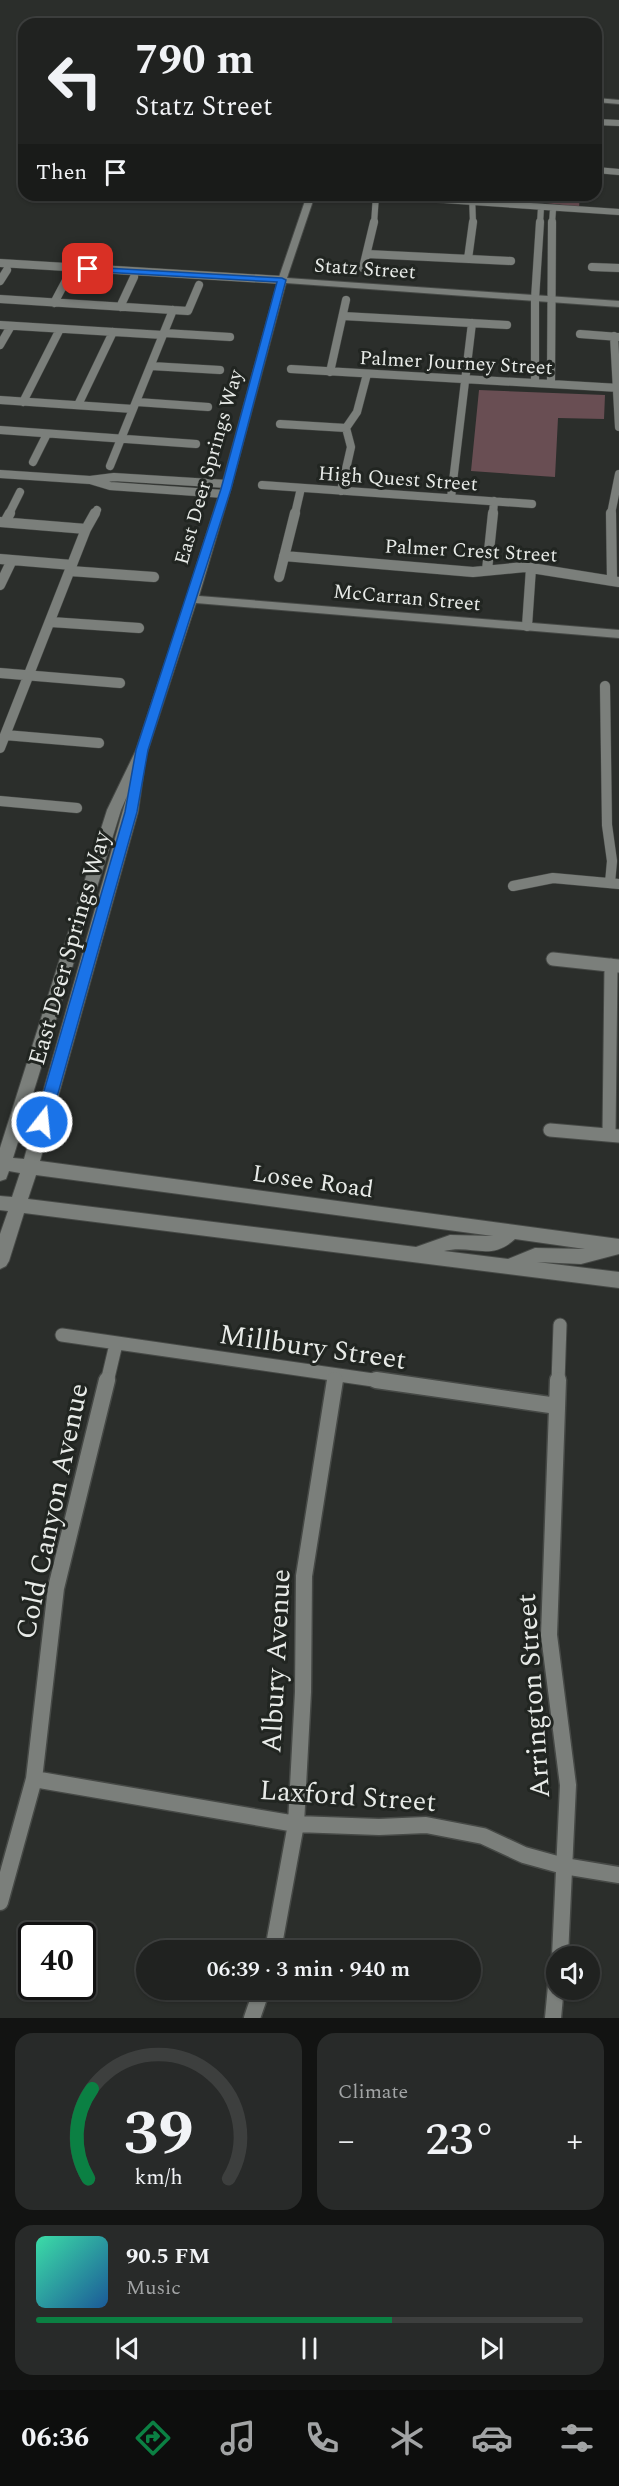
<!DOCTYPE html>
<meta charset="utf-8">
<style>
body{margin:0;font-family:Spectral,serif;background:#282a29;color:#f1f3f6;height:100vh;display:flex;flex-direction:column;font-size:22px;white-space:nowrap}
*{box-sizing:border-box;margin:0}
p{font-size:20px;color:#a2a4a5}
.icon{flex:none;width:33px;height:33px;fill:none;stroke:currentColor;stroke-width:2;stroke-linecap:round;stroke-linejoin:round}
.map{position:relative;height:2018px;overflow:hidden}
.details{display:flex;flex-direction:column;gap:15px;padding:15px;background:#121312;flex:1}
.details>*{flex:none}
.hud{position:absolute;left:18px;top:18px;width:584px;height:183px;border-radius:18px;box-shadow:0 2px 4px #0004,0 0 0 2px #3d3f3e;background:#202220;color:#f1f3f6;overflow:hidden}
.tools{position:absolute;left:546px;top:1946px;display:grid;gap:12px}
.tools a{display:grid;place-items:center;width:54px;height:54px;border-radius:50%;background:#202220;box-shadow:0 2px 4px #0004,0 0 0 2px #3d3f3e;font-size:30px}
.speed{position:absolute;left:18px;top:1922px;display:flex;gap:12px;font-size:30px;font-weight:700;text-align:center}
.speed>*{display:grid;place-content:center;width:78px;height:78px;border-radius:50%;background:#202220;box-shadow:0 2px 4px #0004,0 0 0 2px #3d3f3e;line-height:1}
.speed .limit{border:3px solid #111;border-radius:9px;background:#fff;color:#111}
.pin{position:absolute;display:grid;place-items:center;width:51px;height:51px;color:#fff;margin:-26px;border-radius:12px;box-shadow:0 3px 9px #0006}
.me{position:absolute;width:66px;margin:-33px;rotate:16deg;stroke-linejoin:round;filter:drop-shadow(0 0 4px #0008)}
.turn{display:flex;align-items:center;gap:21px;height:126px;padding:0 18px;font-size:27px}
.turn .icon{width:78px;height:78px;stroke-width:2.5}
.turn b{display:block;font-size:42px;line-height:51px}
.then{display:flex;align-items:center;height:57px;padding:0 18px;background:#0003;gap:12px;font-size:22px}
.big{font-size:45px;font-weight:600;line-height:1.1}
.details .widget{flex:1;display:flex;flex-direction:column;justify-content:center;gap:9px;min-width:0;padding:0 21px;border-radius:18px;background:#282a29}
.details .dial{align-items:center;gap:0}
.dial svg{height:156px;overflow:visible;fill:none;stroke:#3d3f3e;stroke-width:7;stroke-linecap:round;text-anchor:middle}
.dial text{fill:#f1f3f6;stroke:none}
.song{display:flex;align-items:center;gap:18px}
.cover{width:72px;height:72px;border-radius:9px;background:linear-gradient(135deg,hsl(160 70% 55%),hsl(210 70% 35%))}
.played{height:6px;border-radius:3px;background:linear-gradient(90deg,#0b8043 65%,#3d3f3e 65%)}
.keys{display:flex;justify-content:space-around;direction:ltr}
.heat{display:flex;justify-content:space-between;align-items:center;font-size:33px;direction:ltr}
.details .tiles{flex:1;display:grid;gap:15px;grid-template-columns:1fr 1fr}
.widget:last-child{grid-column:span 2}
.trip{position:absolute;left:136px;top:1940px;width:345px;height:60px;border-radius:30px;background:#202220;box-shadow:0 2px 4px #0004,0 0 0 2px #3d3f3e;font-weight:600;line-height:60px;text-align:center}
.tab-bar{display:flex;height:96px;justify-content:space-around;align-items:center;background:#0d0e0d;color:#a2a4a5}
.tab-bar .icon{width:42px;height:42px}
.tab-bar .on{color:#0b8043}
.tab-bar b{font-size:27px;color:#f1f3f6}
.map>svg:first-child{display:block}
</style>
<div class="map">
<svg width="619" height="2018" viewBox="0 0 619 2018">
<rect width="100%" height="100%" fill="#2b2e2b"/>
<path fill="#694e53" d="M 521,195 L 580,195 L 579,207 L 521,200 Z
M 479,390 L 605,395 L 604,419 L 558,418 L 555,477 L 471,471 Z"/>
<g fill="none" stroke-linecap="round" stroke-linejoin="round">
<g stroke="#464946" stroke-width="7">
<path id="street-far4" d="M 596,122 L 619,123
M 596,170 L 619,172
M 370,195 L 619,212
M 472,195 L 473,224
M 374,224 L 376,195
M 540,224 L 541,207
M 552,224 L 553,209"/>
</g>
<g stroke="#464946" stroke-width="9">
<path id="street-far3" d="M 367,254 L 511,261
M 468,259 L 473,222
M 0,263 L 282,280
M 592,267 L 619,268
M 363,268 L 374,222
M 0,281 L 7,270
M 0,299 L 188,311 L 199,285
M 54,303 L 70,273
M 120,307 L 134,277
M 343,316 L 507,325
M 0,325 L 163,335
M 164,333 L 230,337
M 580,334 L 619,337
M 614,336 L 619,427
M 0,345 L 11,326
M 151,366 L 220,370
M 291,369 L 619,388
M 330,372 L 346,300
M 535,383 L 535,299 L 540,222
M 551,384 L 552,222
M 0,400 L 133,409
M 23,402 L 60,329
M 137,402 L 208,407
M 78,405 L 113,332
M 280,424 L 346,428
M 0,430 L 196,444
M 33,462 L 47,434
M 110,466 L 173,310
M 0,474 L 90,480 L 110,486 L 224,494
M 90,480 L 114,477 L 227,484
M 262,485 L 532,504
M 341,491 L 351,447 L 346,428 L 357,412 L 367,374
M 451,498 L 472,323
M 9,514 L 20,492
M 95,514 L 97,510
M 295,514 L 301,488
M 493,514 L 494,501
M 611,514 L 619,474"/>
</g>
<g stroke="#464946" stroke-width="11">
<path id="street-far2" d="M 611,513 L 612,581
M 0,522 L 86,529
M 5,522 L 10,513
M 284,556 L 473,572 L 525,567 L 619,582
M 0,559 L 72,565
M 487,570 L 493,513
M 70,571 L 154,577
M 279,577 L 295,513
M 0,585 L 12,560
M 51,622 L 139,628
M 527,626 L 531,568
M 0,673 L 120,683
M 605,686 L 607,825 L 612,861 L 610,883
M 5,735 L 99,743
M 0,748 L 86,529 L 95,513
M 0,801 L 77,808
M 513,886 L 553,878 L 619,884"/>
</g>
<g stroke="#464946" stroke-width="15">
<path id="street-far1" d="M 553,959 L 618,966
M 550,1130 L 619,1136
M 609,1135 L 611,965
M 62,1335 L 387,1382
M 107,1382 L 116,1344
M 335,1382 L 336,1375
M 558,1382 L 560,1325"/>
</g>
<g stroke="#464946" stroke-width="19">
<path id="street" d="M 376,1380 L 557,1406
M 558,1380 L 549,1635 L 568,1785 L 560,1956
M 34,1779 L 296,1824 L 379,1827 L 426,1825 L 483,1836 L 524,1855 L 564,1866 L 619,1875
M 0,1902 L 34,1779 L 56,1588 L 107,1380
M 273,1950 L 296,1824 L 303,1692 L 304,1576 L 335,1380
M 252,2018 L 262,1989
M 553,2018 L 556,1986"/>
</g>
<g stroke="#464946" stroke-width="2">
<path id="secondary" d="M 596,98 L 619,100 L 619,104 L 596,102 Z
M 307,195 L 315,195 L 287,278 L 619,301 L 619,307 L 286,283 L 231,488 L 199,596 L 619,630 L 619,638 L 196,603 L 148,750 L 141,766 L 144,770 L 138,812 L 40,1161 L 619,1239 L 619,1254 L 581,1264 L 537,1262 L 619,1272 L 619,1288 L 24,1213 L 9,1261 L 6,1266 L 0,1269 L 0,1234 L 8,1211 L 0,1210 L 0,1196 L 12,1197 L 20,1173 L 9,1171 L 6,1179 L 0,1181 L 0,1148 L 107,810 L 136,750 L 186,599 L 221,488 L 278,280 ZM 127,796 L 24,1159 L 13,1158 L 121,810 ZM 36,1175 L 493,1236 L 450,1235 L 416,1247 L 28,1199 ZM 515,1239 L 585,1249 L 535,1248 L 508,1259 L 444,1251 C 472,1244 490,1262 515,1239 Z"/>
</g>
<use href="#street-far4" stroke="#7b7f7b" stroke-width="6"/>
<use href="#street-far3" stroke="#7b7f7b" stroke-width="8"/>
<use href="#street-far2" stroke="#7b7f7b" stroke-width="10"/>
<use href="#street-far1" stroke="#7b7f7b" stroke-width="13"/>
<use href="#street" stroke="#7b7f7b" stroke-width="16"/>
<use href="#secondary" fill="#7b7f7b" fill-rule="evenodd"/>
</g>
<path fill="#1a73e8" stroke="#114b97" stroke-width="1.5" d="M 88,267 L 282,278 L 286,280 L 231,489 L 148,750 L 137,812 L 50,1122 L 47,1126 L 37,1126 L 35,1122 L 125,812 L 136,750 L 221,489 L 277,282 L 85,271 L 85,267 Z"/>
<g text-anchor="middle" stroke-width="6" stroke-linejoin="round" paint-order="stroke">
<g font-size="20" fill="#e8ebe8" stroke="#212521">
<text transform="translate(365 268) rotate(4)" y="7">Statz Street</text>
<text transform="translate(456 362) rotate(3)" y="7">Palmer Journey Street</text>
<text transform="translate(208 467) rotate(-74)" y="7">East Deer Springs Way</text>
<text transform="translate(398 478) rotate(4)" y="7">High Quest Street</text>
<text transform="translate(471 550) rotate(3)" y="7">Palmer Crest Street</text>
<text transform="translate(407 597) rotate(5)" y="7">McCarran Street</text>
</g>
<g font-size="24" fill="#e8ebe8" stroke="#212521">
<text transform="translate(69 948) rotate(-74)" y="8">East Deer Springs Way</text>
<text transform="translate(313 1181) rotate(8)" y="8">Losee Road</text>
</g>
<g font-size="28" fill="#e8ebe8" stroke="#212521">
<text transform="translate(313 1346) rotate(8)" y="10">Millbury Street</text>
<text transform="translate(51 1511) rotate(-78)" y="10">Cold Canyon Avenue</text>
<text transform="translate(275 1661) rotate(-87)" y="10">Albury Avenue</text>
<text transform="translate(532 1696) rotate(-94)" y="10">Arrington Street</text>
<text transform="translate(348 1795) rotate(4)" y="10">Laxford Street</text>
</g>
</g>
</svg>
<div class="tools">
<a><svg class="icon" aria-label="sound" viewBox="0 0 24 24"><path d="M4 9h4l5-4v14l-5-4H4zM17 9q2 3 0 6"/></svg></a>
</div>
<div class="speed"><div class="limit">40</div></div>
<div class="pin" style="left:88px;top:269px;background:#d93025"><svg class="icon" aria-label="arrive" viewBox="0 0 24 24"><path d="M6 21V4h12l-3 4 3 4H6"/></svg></div>
<svg class="me" style="left:42px;top:1122px" viewBox="-20 -20 40 40"><circle r="17" fill="#1a73e8" stroke="#fff" stroke-width="3"/><path d="M0-11L8 9 0 5-8 9z" fill="#fff"/></svg>
<div class="trip">06:39 · 3 min · 940 m</div>
<div class="hud">
<div class="turn"><svg class="icon" aria-label="left" viewBox="0 0 24 24"><path d="M17 20v-9H6M10 6l-5 5 5 5"/></svg><div><b>790 m</b>Statz Street</div></div>
<div class="then">Then<svg class="icon" aria-label="arrive" viewBox="0 0 24 24"><path d="M6 21V4h12l-3 4 3 4H6"/></svg></div>
</div>
</div>
<section class="details">
<div class="tiles">
<div class="widget dial"><svg viewBox="0 0 100 80">
<path d="M14 69A42 42 0 1 1 86 69"/>
<path d="M14 69A42 42 0 0 1 16 23" stroke="#0b8043"/>
<text x="50" y="56" font-size="32" font-weight="700">39</text>
<text x="50" y="72" font-size="11">km/h</text>
</svg></div>
<div class="widget"><p>Climate</p>
<div class="heat"><a>−</a><b class="big">23°</b><a>+</a></div>
</div>
<div class="widget">
<div class="song"><i class="cover"></i><div><b>90.5 FM</b><p>Music</p></div></div>
<div class="played"></div>
<div class="keys"><svg class="icon" aria-label="previous" viewBox="0 0 24 24"><path d="M18 5L8 12l10 7zM5 5v14"/></svg><svg class="icon" aria-label="pause" viewBox="0 0 24 24"><path d="M8 5v14M16 5v14"/></svg><svg class="icon" aria-label="next" viewBox="0 0 24 24"><path d="M6 5l10 7-10 7zM19 5v14"/></svg></div>
</div>
</div>
</section>
<nav class="tab-bar">
<b>06:36</b>
<svg class="icon on" aria-label="directions" viewBox="0 0 24 24"><path d="M12 3l9 9-9 9-9-9zM9 14v-3h6M13 9l2 2-2 2"/></svg>
<svg class="icon" aria-label="music" viewBox="0 0 24 24"><path d="M9 18V5l10-2v13"/><circle cx="6" cy="18" r="3"/><circle cx="16" cy="16" r="3"/></svg>
<svg class="icon" aria-label="phone" viewBox="0 0 24 24"><path d="M5 4h4l2 5-3 2q2 4 5 5l2-3 5 2v4C11 20 4 13 5 4z"/></svg>
<svg class="icon" aria-label="climate" viewBox="0 0 24 24"><path d="M12 3v18M4 7l16 10M4 17L20 7"/></svg>
<svg class="icon" aria-label="car" viewBox="0 0 24 24"><path d="M5 17H2v-5l4-1 3-4h7l3 4 3 1v5h-3M9 17h6M6 11h13"/><circle cx="7" cy="17" r="2"/><circle cx="17" cy="17" r="2"/></svg>
<svg class="icon" aria-label="filters" viewBox="0 0 24 24"><path d="M4 7h16M4 17h16"/><circle cx="9" cy="7" r="2"/><circle cx="15" cy="17" r="2"/></svg>
</nav>
